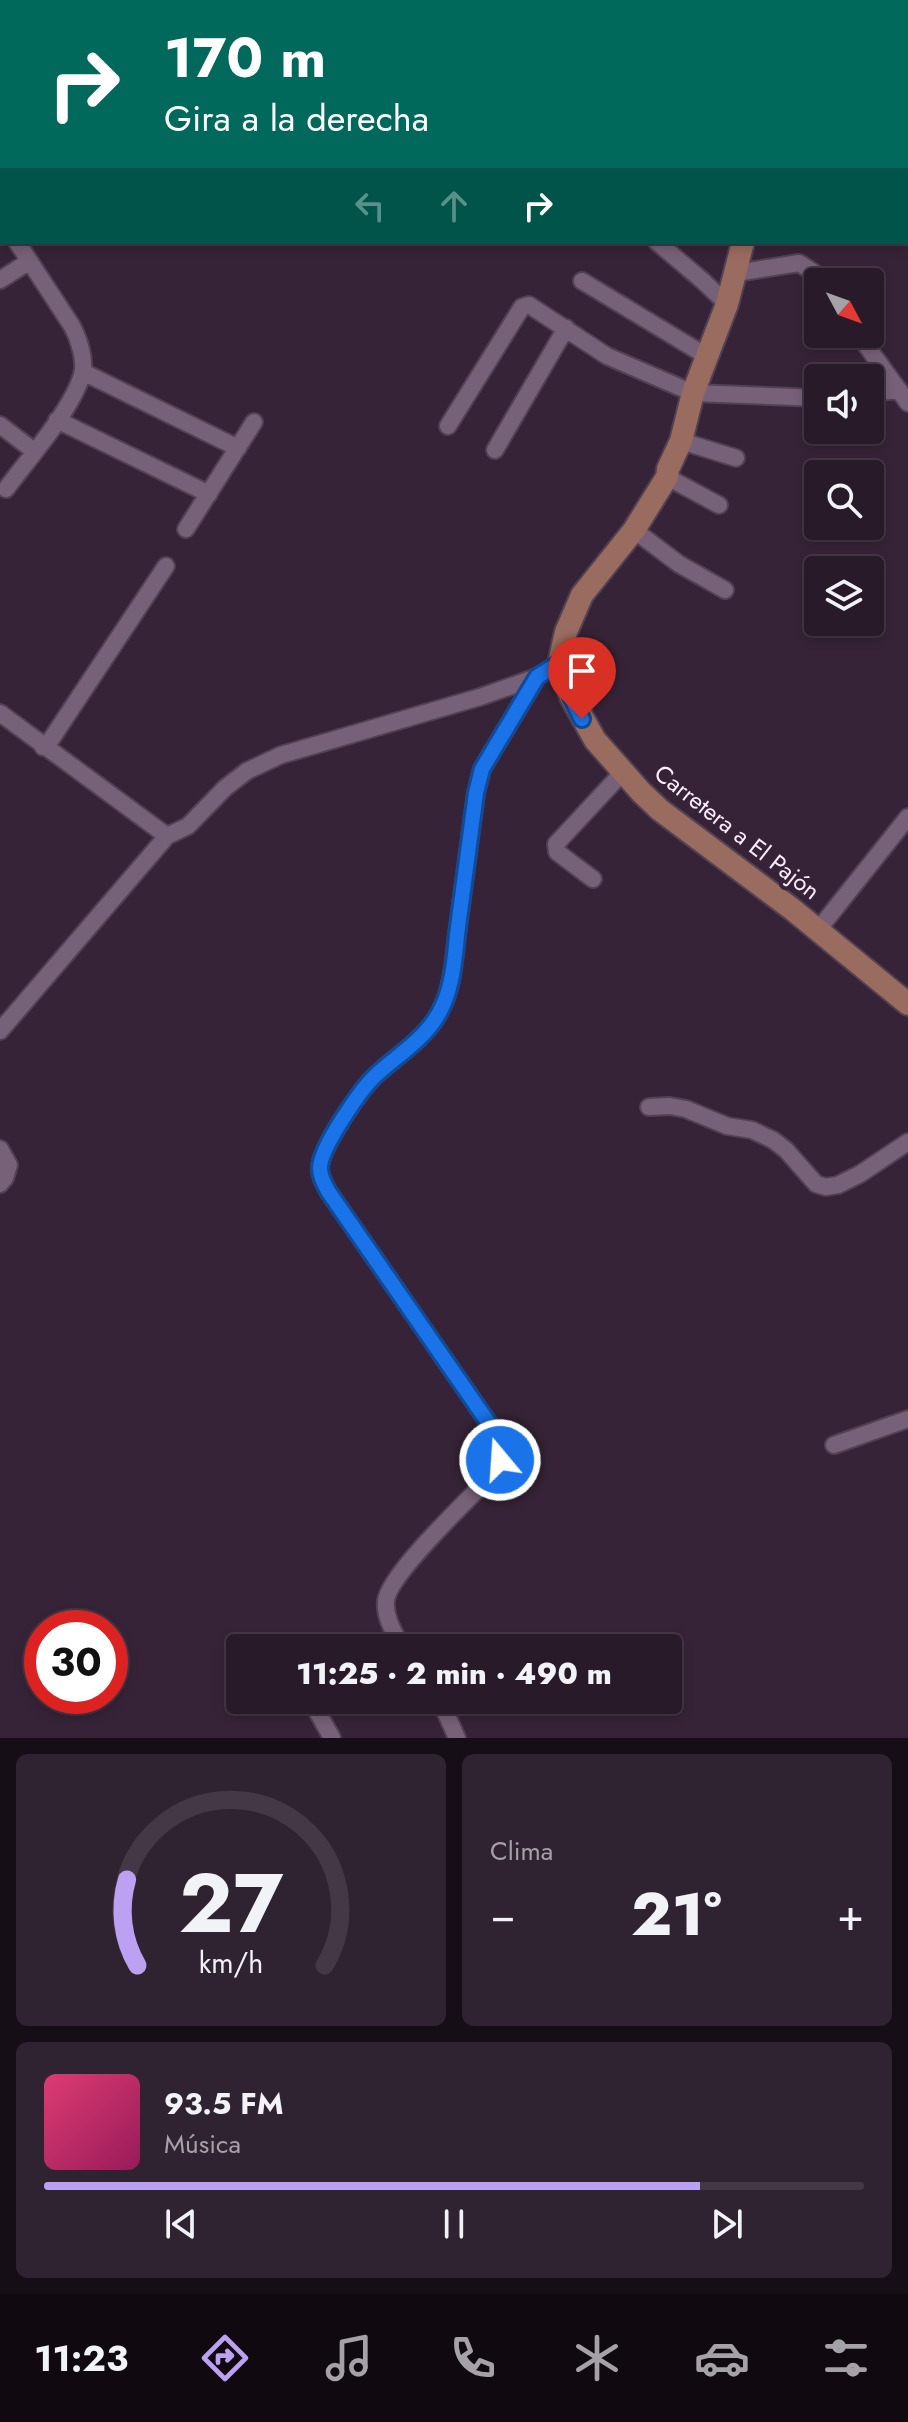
<!DOCTYPE html>
<html lang="es">
<meta charset="utf-8">
<style>
body{margin:0;font-family:Jost,sans-serif;background:#302331;color:#f1f3f6;height:100vh;display:flex;flex-direction:column;font-size:30px;white-space:nowrap}
*{box-sizing:border-box;margin:0}
p{font-size:26px;color:#a5a1a8}
.icon{flex:none;width:44px;height:44px;fill:none;stroke:currentColor;stroke-width:2;stroke-linecap:round;stroke-linejoin:round}
.map{position:relative;height:1738px;overflow:hidden}
.drawer{display:flex;flex-direction:column;gap:16px;padding:16px;background:#160e17;flex:1}
.drawer>*{flex:none}
.guide{position:absolute;left:0px;top:0px;width:908px;height:244px;box-shadow:0 4px 12px #0003,0 0 0 2px #443846;background:#00695c;color:#fff;overflow:hidden}
.needle{width:52px;rotate:131deg}
.controls{position:absolute;left:804px;top:268px;display:grid;gap:16px}
.controls a{display:grid;place-items:center;width:80px;height:80px;border-radius:8px;background:#281a29;box-shadow:0 4px 12px #0003,0 0 0 2px #443846;font-size:40px}
.speed{position:absolute;left:24px;top:1610px;display:flex;gap:16px;font-size:40px;font-weight:700;text-align:center}
.speed>*{display:grid;place-content:center;width:104px;height:104px;border-radius:50%;background:#281a29;box-shadow:0 4px 12px #0003,0 0 0 2px #443846;line-height:1}
.speed .limit{border:12px solid #d22;background:#fff;color:#111}
.pin{position:absolute;display:grid;place-items:center;width:68px;height:68px;color:#fff;margin:-82px -34px;border-radius:50% 50% 50% 0;rotate:-45deg;box-shadow:0 0 8px #0007}
.pin .icon{rotate:45deg}
.me{position:absolute;width:88px;margin:-44px;rotate:342deg;stroke-linejoin:round;filter:drop-shadow(0 0 6px #0008)}
.turn{display:flex;align-items:center;gap:28px;height:168px;padding:0 32px;font-size:36px}
.turn .icon{width:104px;height:104px;stroke-width:2.5}
.turn b{display:block;font-size:56px;line-height:68px}
.lanes{display:flex;align-items:center;height:76px;padding:0 32px;background:#0003;justify-content:center;gap:40px;direction:ltr}
.lanes .off{opacity:.35}
.big{font-size:60px;font-weight:800;line-height:1.1}
.drawer .tile{flex:1;display:flex;flex-direction:column;justify-content:center;gap:12px;min-width:0;padding:0 28px;border-radius:12px;background:#302331}
.drawer .dial{align-items:center;gap:0}
.dial svg{height:208px;overflow:visible;fill:none;stroke:#443846;stroke-width:7;stroke-linecap:round;text-anchor:middle}
.dial text{fill:#f1f3f6;stroke:none}
.song{display:flex;align-items:center;gap:24px}
.cover{width:96px;height:96px;border-radius:12px;background:linear-gradient(135deg,hsl(340 70% 55%),hsl(330 70% 35%))}
.played{height:8px;border-radius:4px;background:linear-gradient(90deg,#bca0f2 80%,#443846 80%)}
.keys{display:flex;justify-content:space-around;direction:ltr}
.heat{display:flex;justify-content:space-between;align-items:center;font-size:44px;direction:ltr}
.drawer .tiles{flex:1;display:grid;gap:16px;grid-template-columns:1fr 1fr}
.tile:last-child{grid-column:span 2}
.trip{position:absolute;left:226px;top:1634px;width:456px;height:80px;border-radius:8px;background:#281a29;box-shadow:0 4px 12px #0003,0 0 0 2px #443846;font-weight:800;line-height:80px;text-align:center}
.menu{display:flex;height:128px;justify-content:space-around;align-items:center;background:#100a10;color:#a5a1a8}
.menu .icon{width:56px;height:56px}
.menu .current{color:#bca0f2}
.menu b{font-size:36px;color:#f1f3f6}
.map>svg:first-child{display:block}
</style>
<div class="map">
<svg width="908" height="1738" viewBox="0 0 908 1738">
<rect width="100%" height="100%" fill="#362337"/>
<g fill="none" stroke-linecap="round" stroke-linejoin="round">
<g stroke="#524153" stroke-width="20">
<path id="street" d="M 699,2 L 700,0
M 906,102 L 908,101
M 906,137 L 908,141
M 657,242 L 703,281 L 727,304
M 736,273 L 799,263 L 813,272 L 820,282
M 0,280 L 28,262
M 582,281 L 708,357
M 858,334 L 908,403
M 83,372 L 238,448
M 870,393 L 899,390
M 57,420 L 209,494
M 0,425 L 34,451
M 448,426 L 522,307 L 529,305 L 607,356 L 693,393 L 818,398
M 681,441 L 736,458
M 495,450 L 566,328
M 667,477 L 719,505
M 6,489 C 29,458 71,411 82,375 C 86,361 79,339 72,326 L 17,242
M 186,529 L 254,422
M 634,530 L 679,564 L 725,590
M 0,713 L 167,836 L 188,826 L 225,788 L 247,771 L 281,755 L 480,697 L 537,677 L 559,663
M 43,747 L 50,741 L 166,566
M 593,879 L 557,852 L 556,844 L 623,772
M 818,930 L 908,817
M 0,1031 L 167,836
M 649,1107 L 670,1106 L 686,1109 L 727,1126 L 752,1130 L 773,1140 L 786,1150 L 816,1184 L 826,1187 L 838,1185 L 860,1174 L 908,1142
M 0,1149 L 9,1165 L 5,1178 L 0,1184
M 834,1445 L 908,1419
M 402,1648 C 395,1634 384,1617 386,1601 C 388,1575 469,1499 490,1477 C 504,1454 502,1448 490,1425 L 328,1191 C 324,1183 320,1177 320,1168 C 320,1148 361,1089 376,1075 C 400,1053 430,1036 443,1005 C 454,981 454,952 458,927 C 464,882 470,838 476,793 L 482,769 L 537,677
M 440,1700 L 457,1738
M 313,1704 L 332,1738"/>
</g>
<g stroke="#524153" stroke-width="26">
<path id="secondary" d="M 711,0 L 711,2
M 743,242 L 727,304 L 693,393 L 681,441 L 668,469 L 667,477 L 634,530 L 582,595 L 566,632 L 559,663 L 571,697 L 595,740 L 641,792 L 660,810 L 792,909 L 908,1004"/>
</g>
<use href="#street" stroke="#776178" stroke-width="16"/>
<use href="#secondary" stroke="#9a6c5f" stroke-width="22"/>
</g>
<g fill="none" stroke-linecap="round" stroke-linejoin="round">
<g stroke="#114b97" stroke-width="20">
<path id="route" d="M 500,1460 L 500,1444 L 490,1425 L 328,1191 C 324,1183 320,1177 320,1168 C 320,1148 361,1089 376,1075 C 400,1053 430,1036 443,1005 C 454,981 455,952 458,927 C 464,882 470,838 476,793 L 482,769 L 537,677 L 559,663 L 571,697 L 582,719"/>
</g>
<use href="#route" stroke="#1a73e8" stroke-width="14"/>
</g>
<g text-anchor="middle" stroke-width="8" stroke-linejoin="round" paint-order="stroke">
<g font-size="24" fill="#fbeefb" stroke="#362337">
<text transform="translate(737 832) rotate(38)" y="8">Carretera a El Pajón</text>
</g>
</g>
</svg>
<div class="controls">
<a><svg class="needle" viewBox="-14 -14 28 28"><path d="M0-13l5 13h-10z" fill="#e53935"/><path d="M0 13l5-13h-10z" fill="#a5a1a8"/></svg></a>
<a><svg class="icon" aria-label="sound" viewBox="0 0 24 24"><path d="M4 9h4l5-4v14l-5-4H4zM17 9q2 3 0 6"/></svg></a>
<a><svg class="icon" aria-label="search" viewBox="0 0 24 24"><circle cx="10" cy="10" r="6"/><path d="M15 15l6 6"/></svg></a>
<a><svg class="icon" aria-label="layers" viewBox="0 0 24 24"><path d="M12 4l9 5-9 5-9-5zM3 14l9 5 9-5"/></svg></a>
</div>
<div class="speed"><div class="limit">30</div></div>
<div class="pin" style="left:582px;top:719px;background:#d93025"><svg class="icon" aria-label="arrive" viewBox="0 0 24 24"><path d="M6 21V4h12l-3 4 3 4H6"/></svg></div>
<svg class="me" style="left:500px;top:1460px" viewBox="-20 -20 40 40"><circle r="17" fill="#1a73e8" stroke="#fff" stroke-width="3"/><path d="M0-11L8 9 0 5-8 9z" fill="#fff"/></svg>
<div class="trip">11:25 · 2 min · 490 m</div>
<div class="guide">
<div class="turn"><svg class="icon" aria-label="right" viewBox="0 0 24 24"><path d="M7 20v-9h11M14 6l5 5-5 5"/></svg><div><b>170 m</b>Gira a la derecha</div></div>
<div class="lanes"><svg class="icon off" aria-label="left" viewBox="0 0 24 24"><path d="M17 20v-9H6M10 6l-5 5 5 5"/></svg><svg class="icon off" aria-label="ahead" viewBox="0 0 24 24"><path d="M12 20V5M6 11l6-6 6 6"/></svg><svg class="icon" aria-label="right" viewBox="0 0 24 24"><path d="M7 20v-9h11M14 6l5 5-5 5"/></svg></div>
</div>
</div>
<section class="drawer">
<div class="tiles">
<div class="tile dial"><svg viewBox="0 0 100 80">
<path d="M14 69A42 42 0 1 1 86 69"/>
<path d="M14 69A42 42 0 0 1 10 36" stroke="#bca0f2"/>
<text x="50" y="56" font-size="32" font-weight="700">27</text>
<text x="50" y="72" font-size="11">km/h</text>
</svg></div>
<div class="tile"><p>Clima</p>
<div class="heat"><a>−</a><b class="big">21°</b><a>+</a></div>
</div>
<div class="tile">
<div class="song"><i class="cover"></i><div><b>93.5 FM</b><p>Música</p></div></div>
<div class="played"></div>
<div class="keys"><svg class="icon" aria-label="previous" viewBox="0 0 24 24"><path d="M18 5L8 12l10 7zM5 5v14"/></svg><svg class="icon" aria-label="pause" viewBox="0 0 24 24"><path d="M8 5v14M16 5v14"/></svg><svg class="icon" aria-label="next" viewBox="0 0 24 24"><path d="M6 5l10 7-10 7zM19 5v14"/></svg></div>
</div>
</div>
</section>
<nav class="menu">
<b>11:23</b>
<svg class="icon current" aria-label="directions" viewBox="0 0 24 24"><path d="M12 3l9 9-9 9-9-9zM9 14v-3h6M13 9l2 2-2 2"/></svg>
<svg class="icon" aria-label="music" viewBox="0 0 24 24"><path d="M9 18V5l10-2v13"/><circle cx="6" cy="18" r="3"/><circle cx="16" cy="16" r="3"/></svg>
<svg class="icon" aria-label="phone" viewBox="0 0 24 24"><path d="M5 4h4l2 5-3 2q2 4 5 5l2-3 5 2v4C11 20 4 13 5 4z"/></svg>
<svg class="icon" aria-label="climate" viewBox="0 0 24 24"><path d="M12 3v18M4 7l16 10M4 17L20 7"/></svg>
<svg class="icon" aria-label="car" viewBox="0 0 24 24"><path d="M5 17H2v-5l4-1 3-4h7l3 4 3 1v5h-3M9 17h6M6 11h13"/><circle cx="7" cy="17" r="2"/><circle cx="17" cy="17" r="2"/></svg>
<svg class="icon" aria-label="filters" viewBox="0 0 24 24"><path d="M4 7h16M4 17h16"/><circle cx="9" cy="7" r="2"/><circle cx="15" cy="17" r="2"/></svg>
</nav>
